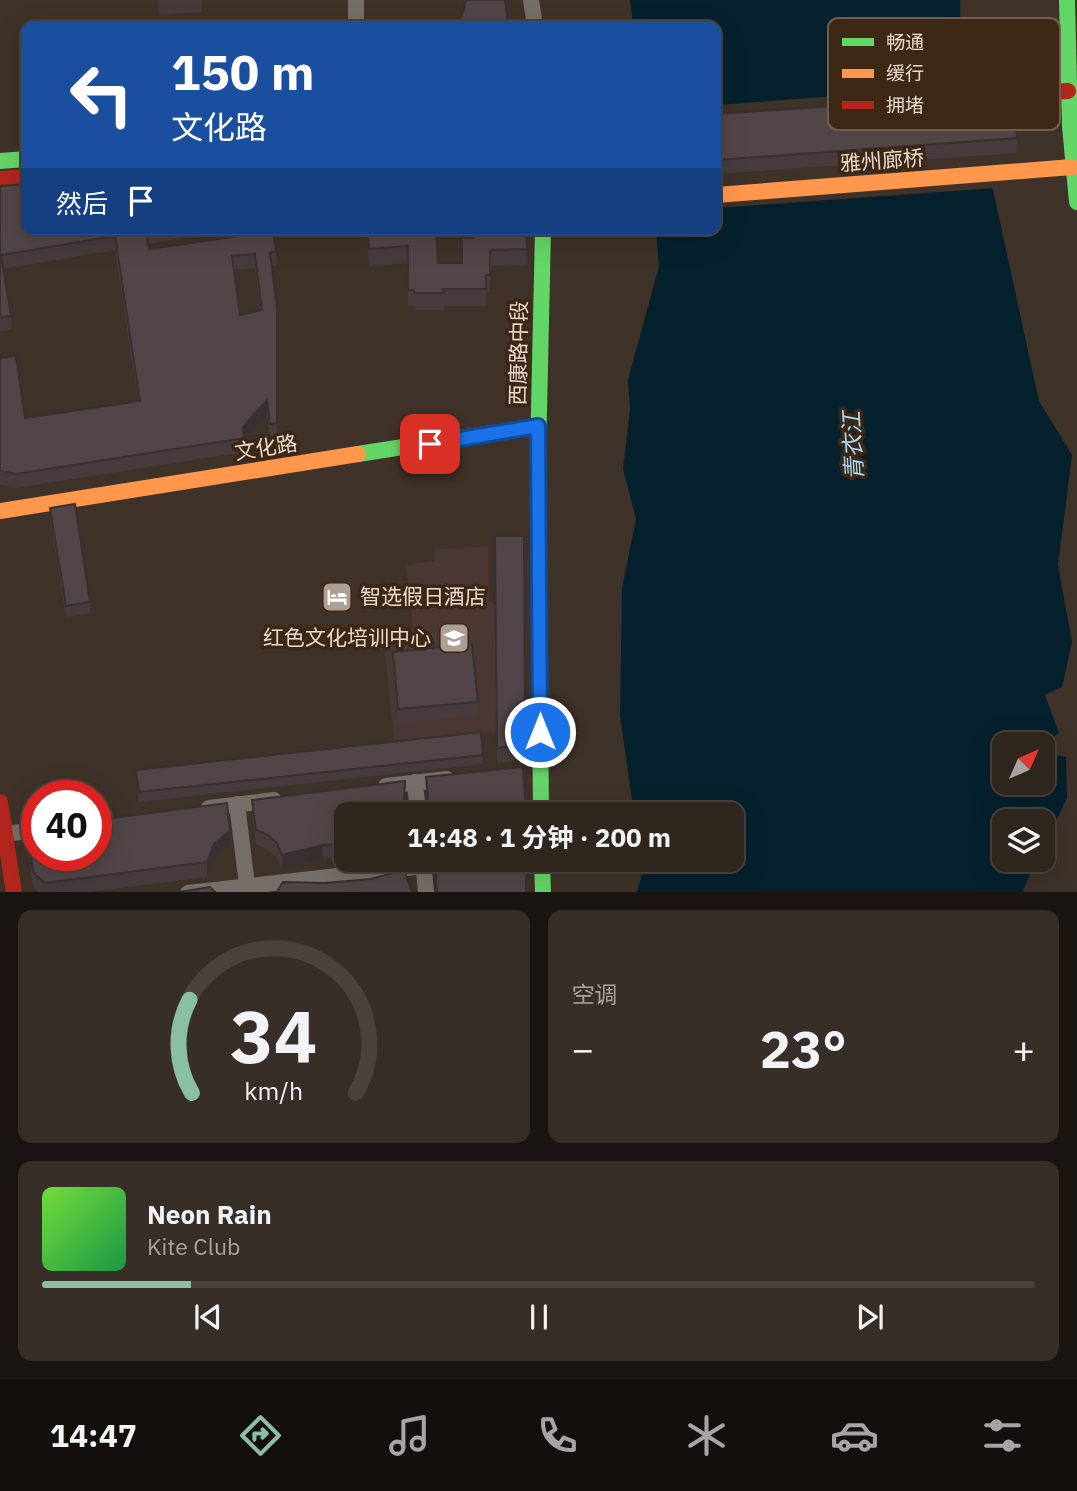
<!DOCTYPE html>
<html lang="zh">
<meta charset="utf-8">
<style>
body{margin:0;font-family:"IBM Plex Sans","Noto Sans SC",sans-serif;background:#372e27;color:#f1f3f6;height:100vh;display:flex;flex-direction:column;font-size:26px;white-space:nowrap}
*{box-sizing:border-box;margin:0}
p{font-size:23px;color:#a7a5a4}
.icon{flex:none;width:38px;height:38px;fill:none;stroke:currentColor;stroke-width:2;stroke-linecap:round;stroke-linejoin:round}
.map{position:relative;height:892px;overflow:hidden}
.side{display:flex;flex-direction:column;gap:18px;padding:18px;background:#1a1510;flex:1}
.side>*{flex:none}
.guide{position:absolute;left:21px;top:21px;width:700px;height:214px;border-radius:14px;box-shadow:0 7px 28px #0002,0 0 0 2px #4a433c;background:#1a4fa0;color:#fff;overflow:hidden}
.needle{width:46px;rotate:45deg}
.tools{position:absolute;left:992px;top:732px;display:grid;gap:14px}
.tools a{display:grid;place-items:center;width:63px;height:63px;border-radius:14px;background:#2f261e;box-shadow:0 7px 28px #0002,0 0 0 2px #4a433c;font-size:35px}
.speed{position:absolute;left:21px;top:780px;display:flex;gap:14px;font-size:35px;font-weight:700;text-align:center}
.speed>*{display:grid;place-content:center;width:91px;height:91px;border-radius:50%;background:#2f261e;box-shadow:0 7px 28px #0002,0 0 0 2px #4a433c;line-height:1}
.speed .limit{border:10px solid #d22;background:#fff;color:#111}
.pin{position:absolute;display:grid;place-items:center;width:60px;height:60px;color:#fff;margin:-30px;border-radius:14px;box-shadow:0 4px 10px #0006}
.me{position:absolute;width:77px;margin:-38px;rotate:0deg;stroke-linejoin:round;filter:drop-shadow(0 0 5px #0008)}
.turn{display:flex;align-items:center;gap:24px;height:147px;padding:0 35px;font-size:32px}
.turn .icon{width:91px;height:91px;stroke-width:2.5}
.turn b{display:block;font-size:49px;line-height:60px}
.then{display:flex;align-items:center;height:66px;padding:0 35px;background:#0003;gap:14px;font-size:26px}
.big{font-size:52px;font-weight:700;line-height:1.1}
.side .card{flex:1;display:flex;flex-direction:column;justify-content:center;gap:10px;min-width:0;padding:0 24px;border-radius:14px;background:#372e27}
.side .dial{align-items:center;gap:0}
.dial svg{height:182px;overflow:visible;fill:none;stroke:#4a433c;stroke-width:7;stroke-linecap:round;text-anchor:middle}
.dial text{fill:#f1f3f6;stroke:none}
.song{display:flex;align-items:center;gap:21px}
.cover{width:84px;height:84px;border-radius:10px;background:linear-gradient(135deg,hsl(100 70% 55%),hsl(140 70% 35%))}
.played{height:7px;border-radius:4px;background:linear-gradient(90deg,#8abfa5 15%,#4a433c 15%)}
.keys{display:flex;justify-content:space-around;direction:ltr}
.heat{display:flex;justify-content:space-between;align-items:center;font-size:38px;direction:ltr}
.side .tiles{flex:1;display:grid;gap:18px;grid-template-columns:1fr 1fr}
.card:last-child{grid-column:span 2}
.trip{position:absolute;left:334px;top:802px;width:410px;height:70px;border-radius:14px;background:#2f261e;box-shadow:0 7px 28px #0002,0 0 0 2px #4a433c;font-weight:700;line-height:70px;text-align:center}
.menu{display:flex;height:112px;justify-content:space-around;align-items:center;background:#130f0c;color:#a7a5a4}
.menu .icon{width:49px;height:49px}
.menu .selected{color:#8abfa5}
.menu b{font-size:32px;color:#f1f3f6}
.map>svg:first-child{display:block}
</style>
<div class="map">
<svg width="1077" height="893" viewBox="0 0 1077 893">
<rect width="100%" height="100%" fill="#3f3228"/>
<path fill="#4b3834" d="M 488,546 L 489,601 L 495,605 L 524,605 L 525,724 L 516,730 L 394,740 L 383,633 L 413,628 L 406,565 L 434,561 L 435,550 Z"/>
<path fill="#06212e" d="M 630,0 L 960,0 L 961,43 L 1039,401 L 1072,455 L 1058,565 L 1072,642 L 1062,687 L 1045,695 L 1059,733 L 1043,744 L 1004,744 L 1004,782 L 1043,782 L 1043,753 L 1066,757 L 1067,798 L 1043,848 L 1043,821 L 1004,821 L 1004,859 L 1037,859 L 1023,890 L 1024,892 L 637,892 L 644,867 L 642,859 L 732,859 L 732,814 L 634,814 L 620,716 L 622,588 L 636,519 L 623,469 L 630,410 L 628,380 L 659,266 L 656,229 L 716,229 L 716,26 L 633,26 Z"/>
<path fill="#3f3228" d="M 974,86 L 996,188 L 716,208 L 716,105 Z"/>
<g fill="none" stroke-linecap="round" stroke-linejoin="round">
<path stroke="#766e69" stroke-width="16" d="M 531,0 L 535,26
M 356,26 L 356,0
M 415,782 L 418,814
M 386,786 L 447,779
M 237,804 L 248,893
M 209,808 L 274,800
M 4,834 L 37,830
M 423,859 L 426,893
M 188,893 L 424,866"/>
<path stroke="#63d668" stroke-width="16" d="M 1067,0 L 1070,126 L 1077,202
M 0,161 L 26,159
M 358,454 L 538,426
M 541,814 L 538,456 L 543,229
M 542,859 L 543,893"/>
<path stroke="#ff974d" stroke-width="16" d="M 716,195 L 1072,167
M 0,511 L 358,454"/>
<path stroke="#b3261e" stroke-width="16" d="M 984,96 L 1068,91
M 0,179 L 26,177
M 0,802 L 14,893"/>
</g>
<path fill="#473b3d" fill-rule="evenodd" d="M 158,0 L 202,0 L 202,12 L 159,15 Z
M 716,114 L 1017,138 L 1017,153 L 716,174 Z
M 0,186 L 26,229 L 235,229 L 148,244 L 149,249 L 245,235 L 245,229 L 273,229 L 276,252 L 276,266 L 272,266 L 277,308 L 277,437 L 270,438 L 267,414 L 244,439 L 244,452 L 16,488 L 0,485 L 0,358 L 25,418 L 138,401 L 115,250 L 3,269 L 11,316 L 11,330 L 0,331 ZM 255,268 L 260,311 L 240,315 L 234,270 Z
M 366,229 L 436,229 L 438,263 L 462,263 L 474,238 L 526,229 L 527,265 L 490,266 L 490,292 L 486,292 L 486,306 L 444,306 L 444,310 L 414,310 L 414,306 L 408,306 L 408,263 L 369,266 Z
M 50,508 L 90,602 L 90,613 L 66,617 L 50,519 Z
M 495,536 L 525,724 L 519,732 L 521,760 L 497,763 Z
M 393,652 L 478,702 L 478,716 L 398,724 L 393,667 Z
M 483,755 L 483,764 L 139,802 L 136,779 L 136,770 Z
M 523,767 L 526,814 L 427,814 L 428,804 L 426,777 Z
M 405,795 L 346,814 L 346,857 L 323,859 L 282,869 L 277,858 L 268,850 L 256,844 L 252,815 L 252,800 Z
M 27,828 L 230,845 L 214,859 L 207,877 L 82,893 L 39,893 L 33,886 L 27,843 Z"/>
<path fill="#393032" d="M 267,400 L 267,414 L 244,439 L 243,427 Z
M 525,709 L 525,724 L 518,733 L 518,719 Z
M 230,831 L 230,845 L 214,859 L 207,877 L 207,862 L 214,844 Z
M 323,845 L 323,859 L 282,869 L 282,855 Z"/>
<path fill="#524547" stroke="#393032" stroke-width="2" fill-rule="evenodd" d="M 465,0 L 505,0 L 508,22 L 505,26 L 458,26 L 458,22 L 464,10 Z
M 1014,94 L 1017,138 L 716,160 L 716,114 Z
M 26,184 L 26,229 L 153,229 L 146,230 L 149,249 L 247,235 L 246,229 L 273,229 L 276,252 L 270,252 L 277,308 L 277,423 L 270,424 L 267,400 L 243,427 L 244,438 L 16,474 L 0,471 L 0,358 L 16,356 L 25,418 L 140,401 L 115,236 L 1,255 L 11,316 L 0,317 L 0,186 ZM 255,254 L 262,310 L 240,315 L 232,256 Z
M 367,229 L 436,229 L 438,263 L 462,263 L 462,238 L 474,238 L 474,229 L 526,229 L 527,249 L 490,250 L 490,275 L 486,275 L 486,289 L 443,289 L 444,293 L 414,293 L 414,290 L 408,290 L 408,246 L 369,249 Z
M 75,504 L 90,602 L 66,606 L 50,508 Z
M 495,536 L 524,536 L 525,709 L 518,719 L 521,745 L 497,748 Z
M 472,644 L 478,702 L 398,709 L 393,652 Z
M 481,732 L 483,755 L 139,792 L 136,770 Z
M 523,767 L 526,810 L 518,811 L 519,814 L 427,814 L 428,798 L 426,777 Z
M 405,781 L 403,814 L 346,814 L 346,843 L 323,845 L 282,855 L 277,843 L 268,835 L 256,830 L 252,800 Z
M 227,803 L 230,831 L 214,844 L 207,862 L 45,883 L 33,872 L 27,828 L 37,827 L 37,856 L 96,856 L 96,820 Z
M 443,859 L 520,859 L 522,867 L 526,866 L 526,893 L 437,893 L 435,861 L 443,860 Z
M 404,870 L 412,893 L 276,893 L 283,882 L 325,883 L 371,879 Z
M 210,887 L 216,893 L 173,893 Z"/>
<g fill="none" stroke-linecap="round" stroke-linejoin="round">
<g stroke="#114b97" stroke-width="18">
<path id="route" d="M 430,444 L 538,426 L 540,732"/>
</g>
<use href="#route" stroke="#1a73e8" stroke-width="12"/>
</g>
<defs>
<g id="hotel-square" transform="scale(1.575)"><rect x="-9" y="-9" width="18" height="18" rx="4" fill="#ae9f95" stroke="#3d2715"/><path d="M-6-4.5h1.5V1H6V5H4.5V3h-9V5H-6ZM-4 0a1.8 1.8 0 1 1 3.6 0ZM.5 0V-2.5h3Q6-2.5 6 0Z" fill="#fff"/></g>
<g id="university-square" transform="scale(1.575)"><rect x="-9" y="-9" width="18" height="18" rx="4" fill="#ae9f95" stroke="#3d2715"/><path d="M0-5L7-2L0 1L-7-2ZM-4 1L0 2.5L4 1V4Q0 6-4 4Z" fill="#fff"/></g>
</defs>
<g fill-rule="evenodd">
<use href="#hotel-square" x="337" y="597"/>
<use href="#university-square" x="454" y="638"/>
</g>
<g text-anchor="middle" stroke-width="7" stroke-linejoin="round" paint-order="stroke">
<g font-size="21" fill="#e9dacf" stroke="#3d2715">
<text transform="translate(882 161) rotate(-4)" y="7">雅州廊桥</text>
<text transform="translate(519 353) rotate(-89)" y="7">西康路中段</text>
<text transform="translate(266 448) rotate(-9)" y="7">文化路</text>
</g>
<g font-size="21" fill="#e9dacf" stroke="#3d2715" text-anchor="start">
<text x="360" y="604">智选假日酒店</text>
<text x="431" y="645" text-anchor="end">红色文化培训中心</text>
</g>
<g font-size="23" font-style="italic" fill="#a3dafb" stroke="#3d2715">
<text transform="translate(853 446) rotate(-93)" y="8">青衣江</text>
</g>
</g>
<rect x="828" y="18" width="232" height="112" rx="10" fill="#3d2715" stroke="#715d4d" stroke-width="2"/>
<rect x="842" y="38" width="32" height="8" fill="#63d668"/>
<rect x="842" y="69" width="32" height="9" fill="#ff974d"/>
<rect x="842" y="101" width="32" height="8" fill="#b3261e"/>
<g font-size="19" fill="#e9dacf">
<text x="886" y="49">畅通</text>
<text x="886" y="80">缓行</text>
<text x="886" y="112">拥堵</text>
</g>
</svg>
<div class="tools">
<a><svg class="needle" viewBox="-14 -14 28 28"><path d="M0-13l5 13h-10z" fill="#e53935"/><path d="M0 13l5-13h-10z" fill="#a7a5a4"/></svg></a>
<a><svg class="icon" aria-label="layers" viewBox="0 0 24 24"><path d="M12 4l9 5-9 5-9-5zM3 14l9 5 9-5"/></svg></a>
</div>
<div class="speed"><div class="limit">40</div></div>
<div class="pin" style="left:430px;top:444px;background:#d93025"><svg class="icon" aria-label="arrive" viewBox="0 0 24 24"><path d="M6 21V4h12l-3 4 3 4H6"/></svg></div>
<svg class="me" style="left:540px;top:732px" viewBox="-20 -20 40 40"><circle r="17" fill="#1a73e8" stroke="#fff" stroke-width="3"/><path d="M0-11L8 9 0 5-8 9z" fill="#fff"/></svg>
<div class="trip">14:48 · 1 分钟 · 200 m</div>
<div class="guide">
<div class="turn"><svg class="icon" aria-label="left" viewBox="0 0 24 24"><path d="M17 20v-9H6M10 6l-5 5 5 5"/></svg><div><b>150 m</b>文化路</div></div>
<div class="then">然后<svg class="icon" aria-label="arrive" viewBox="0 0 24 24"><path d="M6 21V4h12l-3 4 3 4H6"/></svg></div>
</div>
</div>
<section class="side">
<div class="tiles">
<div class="card dial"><svg viewBox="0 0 100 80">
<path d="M14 69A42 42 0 1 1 86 69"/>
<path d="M14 69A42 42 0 0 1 13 28" stroke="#8abfa5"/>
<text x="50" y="56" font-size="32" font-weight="700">34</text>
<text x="50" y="72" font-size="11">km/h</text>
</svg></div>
<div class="card"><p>空调</p>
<div class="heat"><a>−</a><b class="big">23°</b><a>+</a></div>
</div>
<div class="card">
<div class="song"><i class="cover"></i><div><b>Neon Rain</b><p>Kite Club</p></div></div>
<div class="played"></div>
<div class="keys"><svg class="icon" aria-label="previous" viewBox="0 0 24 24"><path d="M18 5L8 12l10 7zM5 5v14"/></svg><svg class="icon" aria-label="pause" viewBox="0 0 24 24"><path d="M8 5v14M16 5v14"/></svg><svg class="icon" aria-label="next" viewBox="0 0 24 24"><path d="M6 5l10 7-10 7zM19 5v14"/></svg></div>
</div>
</div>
</section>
<nav class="menu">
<b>14:47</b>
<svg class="icon selected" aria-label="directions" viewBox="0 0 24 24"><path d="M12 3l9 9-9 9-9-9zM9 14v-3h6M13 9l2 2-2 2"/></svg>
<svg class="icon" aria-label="music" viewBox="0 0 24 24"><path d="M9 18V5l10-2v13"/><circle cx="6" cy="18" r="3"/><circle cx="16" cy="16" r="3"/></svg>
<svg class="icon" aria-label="phone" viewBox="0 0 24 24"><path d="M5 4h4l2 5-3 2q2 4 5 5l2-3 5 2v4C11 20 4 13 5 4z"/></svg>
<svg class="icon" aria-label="climate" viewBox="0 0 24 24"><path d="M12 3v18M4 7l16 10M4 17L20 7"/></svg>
<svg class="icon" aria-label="car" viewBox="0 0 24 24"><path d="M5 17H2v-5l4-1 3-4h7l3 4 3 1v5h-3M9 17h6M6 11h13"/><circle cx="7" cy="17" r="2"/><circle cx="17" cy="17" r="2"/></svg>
<svg class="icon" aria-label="filters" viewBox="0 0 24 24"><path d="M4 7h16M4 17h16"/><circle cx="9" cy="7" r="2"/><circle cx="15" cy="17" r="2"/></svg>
</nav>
